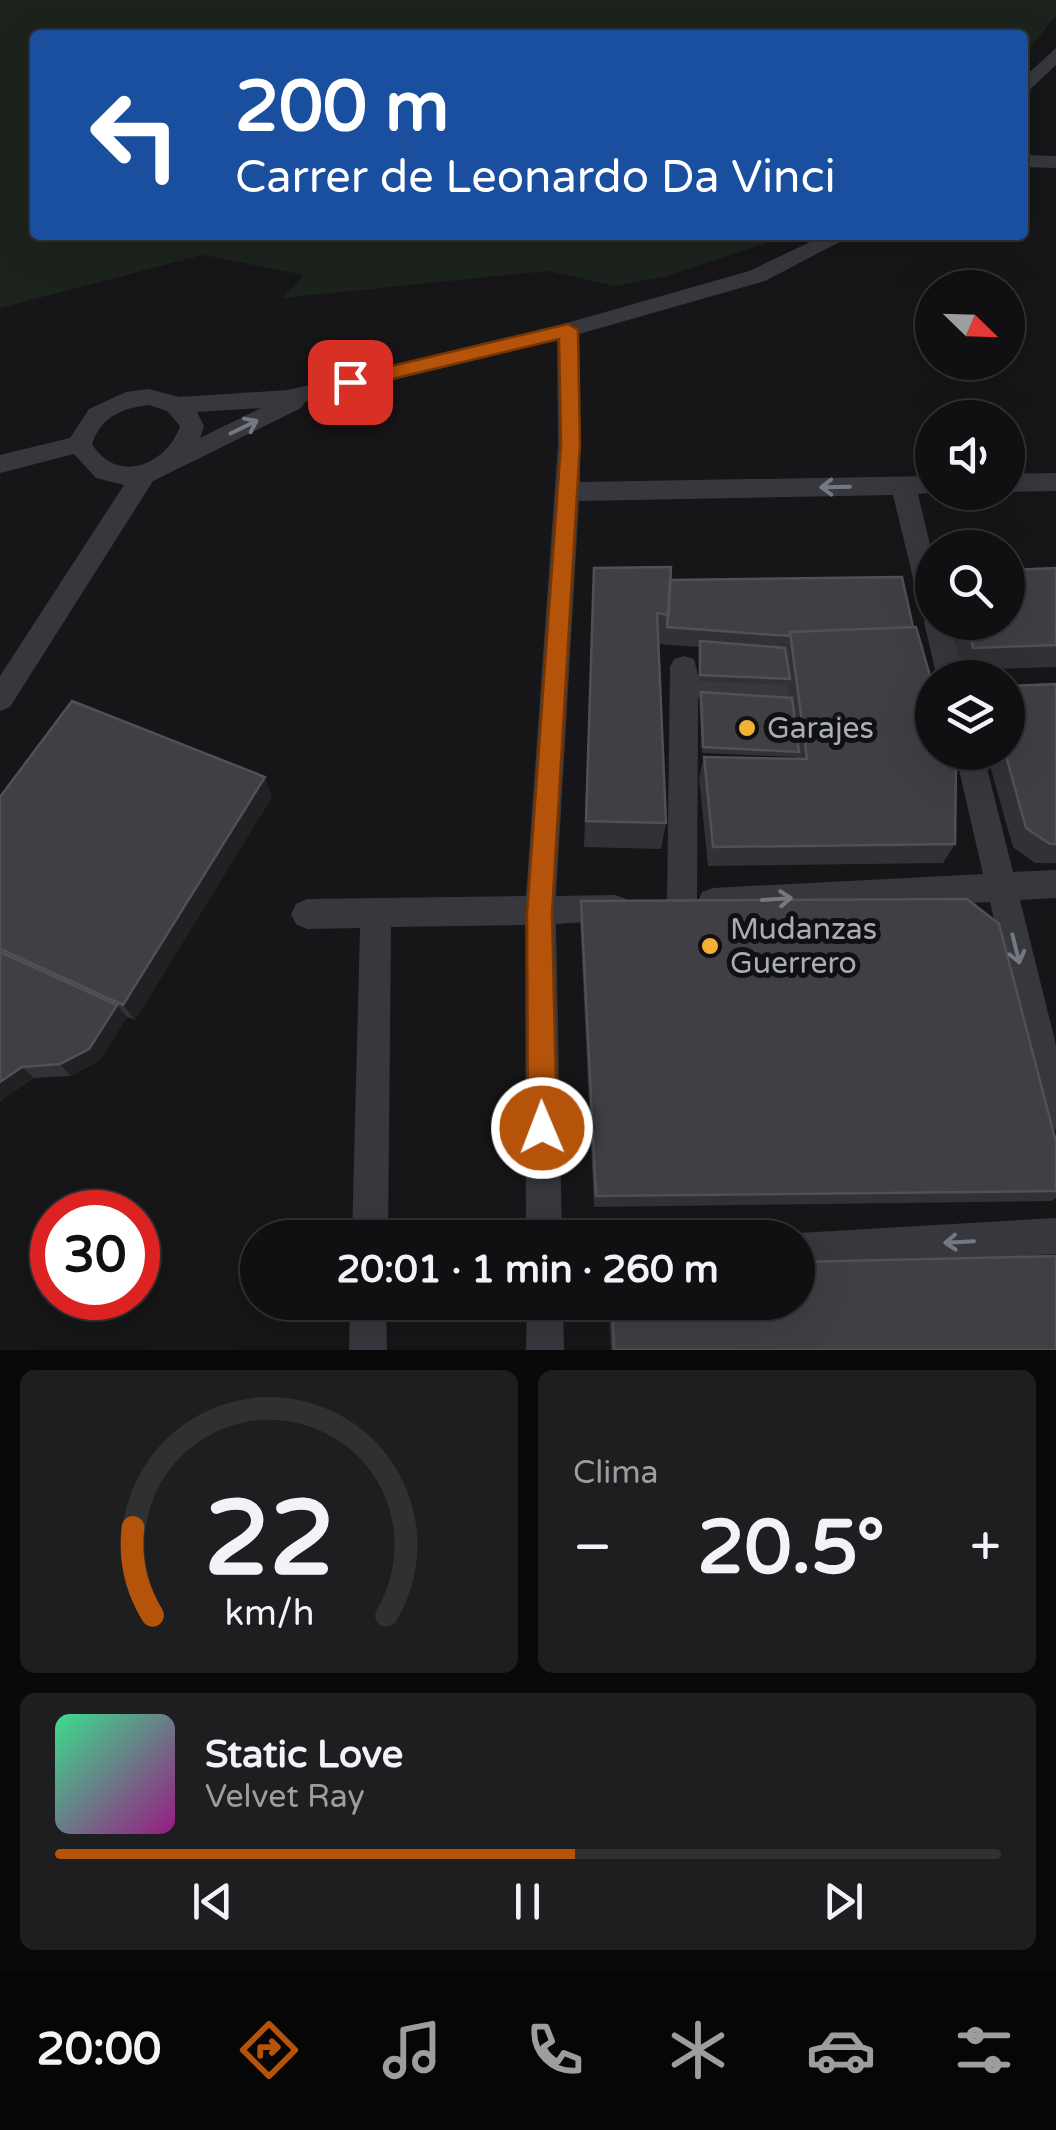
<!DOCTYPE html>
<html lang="es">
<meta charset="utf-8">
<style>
body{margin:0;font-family:"Varela Round",sans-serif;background:#1e1e20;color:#f1f3f6;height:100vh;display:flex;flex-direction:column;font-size:38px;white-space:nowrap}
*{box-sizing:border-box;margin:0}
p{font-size:32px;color:#9c9d9f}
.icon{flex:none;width:55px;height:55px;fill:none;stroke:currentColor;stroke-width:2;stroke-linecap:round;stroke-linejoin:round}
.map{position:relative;height:1350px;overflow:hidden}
.side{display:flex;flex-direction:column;gap:20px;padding:20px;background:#09090a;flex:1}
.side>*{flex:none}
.banner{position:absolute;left:30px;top:30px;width:998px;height:210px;border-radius:10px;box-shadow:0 10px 40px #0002,0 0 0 2px #303032;background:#1a4fa0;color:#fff;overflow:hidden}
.needle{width:65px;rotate:113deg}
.buttons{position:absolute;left:915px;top:270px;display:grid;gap:20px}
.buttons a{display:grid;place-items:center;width:110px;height:110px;border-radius:50%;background:#101012;box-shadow:0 10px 40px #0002,0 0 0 2px #303032;font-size:50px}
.speed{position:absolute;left:30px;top:1190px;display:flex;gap:20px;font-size:50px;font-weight:700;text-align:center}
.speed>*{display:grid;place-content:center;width:130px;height:130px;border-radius:50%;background:#101012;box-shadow:0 10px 40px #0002,0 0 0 2px #303032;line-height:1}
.speed .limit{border:15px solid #d22;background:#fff;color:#111}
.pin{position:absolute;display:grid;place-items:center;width:85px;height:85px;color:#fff;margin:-42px;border-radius:20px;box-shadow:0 5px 15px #0006}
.me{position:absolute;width:110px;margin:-55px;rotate:359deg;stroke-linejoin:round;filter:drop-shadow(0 0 8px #0008)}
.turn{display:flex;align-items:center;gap:35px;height:210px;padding:0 40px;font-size:45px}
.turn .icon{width:130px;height:130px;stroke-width:2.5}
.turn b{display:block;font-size:70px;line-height:85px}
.big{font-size:75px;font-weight:700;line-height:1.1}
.side .card{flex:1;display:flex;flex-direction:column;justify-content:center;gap:15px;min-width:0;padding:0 35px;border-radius:15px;background:#1e1e20}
.side .dial{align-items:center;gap:0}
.dial svg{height:260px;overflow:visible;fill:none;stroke:#303032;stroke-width:7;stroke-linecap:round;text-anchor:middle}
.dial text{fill:#f1f3f6;stroke:none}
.song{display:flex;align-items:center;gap:30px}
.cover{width:120px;height:120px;border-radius:15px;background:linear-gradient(135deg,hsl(150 70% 55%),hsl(310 70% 35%))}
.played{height:10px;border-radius:5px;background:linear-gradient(90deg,#b45309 55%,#303032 55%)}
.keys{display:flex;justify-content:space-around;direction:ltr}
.heat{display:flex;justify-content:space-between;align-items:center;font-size:55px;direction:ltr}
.side .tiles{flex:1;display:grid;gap:20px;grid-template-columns:1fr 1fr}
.card:last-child{grid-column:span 2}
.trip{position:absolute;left:240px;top:1220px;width:575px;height:100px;border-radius:50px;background:#101012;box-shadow:0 10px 40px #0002,0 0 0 2px #303032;font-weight:700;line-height:100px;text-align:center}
.menu{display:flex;height:160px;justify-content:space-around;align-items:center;background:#060607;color:#9c9d9f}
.menu .icon{width:70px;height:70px}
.menu .on{color:#b45309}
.menu b{font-size:45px;color:#f1f3f6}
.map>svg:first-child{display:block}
</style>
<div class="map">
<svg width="1056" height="1350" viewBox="0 0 1056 1350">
<rect width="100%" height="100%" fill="#161618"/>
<path fill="#1c231d" d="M 0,0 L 1056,0 L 1056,16 L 1023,56 L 1022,35 L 35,35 L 35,235 L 790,235 L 667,276 L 615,286 L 548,271 L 282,298 L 304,275 L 203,255 L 0,308 Z"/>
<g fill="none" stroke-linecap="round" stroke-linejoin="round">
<path fill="#37383d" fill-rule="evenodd" d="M 1056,48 L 1056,65 L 1022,97 L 1022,79 Z
M 1022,155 L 1056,156 L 1056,168 L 1022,167 Z
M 825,235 L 853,235 L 765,281 L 579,334 L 580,482 L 932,476 L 932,492 L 938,492 L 918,494 L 932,553 L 932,622 L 950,622 L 965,678 L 937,678 L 924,622 L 931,613 L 919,603 L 893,495 L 579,501 L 556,896 L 615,895 L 626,899 L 630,909 L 626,919 L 556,924 L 562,1238 L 526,1238 L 525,925 L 391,927 L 388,1238 L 352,1238 L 360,928 L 307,929 L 296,924 L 291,914 L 296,904 L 307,899 L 526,896 L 558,444 L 557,340 L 305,402 L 301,408 L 153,481 L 10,707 L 0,711 L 0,676 L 124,485 L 96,478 L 74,454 L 0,473 L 0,455 L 70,438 L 89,409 L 126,392 L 149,389 L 179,397 L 288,390 L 567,323 L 749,271 ZM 149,405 L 167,411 L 180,426 C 167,465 117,485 92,444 C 101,417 122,408 149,405 ZM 261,408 L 200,438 L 204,426 L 197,412 Z
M 1056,473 L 1056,491 L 1008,492 L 1008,474 Z
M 684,656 L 694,659 L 698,675 L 781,680 L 791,684 L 795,692 L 791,700 L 781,704 L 698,698 L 697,904 L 693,914 L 682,918 L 671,914 L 667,904 L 670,667 L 674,659 Z
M 955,752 L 983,752 L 1013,872 L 1056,870 L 1056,898 L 1020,900 L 1056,1045 L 1056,1130 L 1044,1125 L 1039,1113 L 990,902 L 713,916 L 702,912 L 698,902 L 702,892 L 713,888 L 983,874 Z
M 1056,1218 L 1056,1254 L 798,1269 L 798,1238 L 787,1238 L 798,1233 Z
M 350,1302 L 386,1302 L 387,1350 L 349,1350 Z
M 527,1302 L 563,1302 L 564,1350 L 526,1350 Z"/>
</g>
<path fill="#323236" d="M 594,568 L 670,580 L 902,577 L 955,844 L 943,863 L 708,866 L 699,777 L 704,757 L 797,759 L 796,757 L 702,753 L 699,698 L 701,692 L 789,698 L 787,685 L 699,681 L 699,647 L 659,644 L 666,823 L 661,849 L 584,847 Z
M 1056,568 L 1056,667 L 961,670 L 952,622 L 1008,622 Z
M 1056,684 L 1056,863 L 1035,863 L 1013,847 L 986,752 L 1008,752 Z
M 0,797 L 272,797 L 135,1020 L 125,1016 L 127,1017 L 100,1060 L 71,1076 L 34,1078 L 0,1101 Z
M 581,901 L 1056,1142 L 1056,1198 L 1051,1201 L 594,1207 L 580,919 Z
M 608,1302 L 798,1302 L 1056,1350 L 611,1350 Z"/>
<path fill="#212124" d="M 265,777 L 272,797 L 135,1020 L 123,1005 Z
M 117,1005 L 127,1017 L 100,1060 L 71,1076 L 60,1064 Z
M 22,1067 L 34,1078 L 0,1101 L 0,1082 Z"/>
<path fill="#3f3f44" stroke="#4f5156" stroke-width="2.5" d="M 671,567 L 669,615 L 657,613 L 666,823 L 586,821 L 594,568 Z
M 1056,568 L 1056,645 L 973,648 L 967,622 L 1008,622 L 1008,570 Z
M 902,577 L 913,627 L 790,632 L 789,636 L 667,627 L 670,580 Z
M 916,627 L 932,683 L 932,752 L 953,752 L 956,764 L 955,844 L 713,847 L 704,757 L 807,759 L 790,632 Z
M 700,641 L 785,648 L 790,679 L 700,675 Z
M 1056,684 L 1056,844 L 1050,844 L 1026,828 L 1005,752 L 1008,752 L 1008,686 Z
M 701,692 L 792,698 L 799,752 L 703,747 Z
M 72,701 L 265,777 L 123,1005 L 0,949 L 0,797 Z
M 967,899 L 999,924 L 1056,1142 L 1056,1191 L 596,1196 L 581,901 Z
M 0,952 L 117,1005 L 89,1049 L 60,1064 L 22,1067 L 0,1082 Z
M 1056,1256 L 1056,1350 L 614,1350 L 612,1302 L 798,1302 L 798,1262 Z"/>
<defs><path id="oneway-shaft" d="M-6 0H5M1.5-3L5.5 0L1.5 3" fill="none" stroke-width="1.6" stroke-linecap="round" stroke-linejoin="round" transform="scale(2.5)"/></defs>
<g stroke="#757881">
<use href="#oneway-shaft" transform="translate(244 427) rotate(-26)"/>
<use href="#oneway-shaft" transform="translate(835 487) rotate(179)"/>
<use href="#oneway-shaft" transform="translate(777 899) rotate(-4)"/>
<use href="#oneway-shaft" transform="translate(1016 949) rotate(76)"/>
<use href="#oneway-shaft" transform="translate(959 1242) rotate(177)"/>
</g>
<path fill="#b45309" stroke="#753606" stroke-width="2.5" d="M 568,324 L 578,330 L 580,444 L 552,913 L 557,1128 L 552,1138 L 542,1143 L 533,1138 L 528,1128 L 527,913 L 561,444 L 559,339 L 350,389 L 340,382 L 350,376 Z"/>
<g fill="#f2b134" stroke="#111113" stroke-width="4">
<circle cx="747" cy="728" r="10"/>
<circle cx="710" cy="946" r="10"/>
</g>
<g text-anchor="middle" stroke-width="10" stroke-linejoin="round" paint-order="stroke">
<g font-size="30" fill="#a8adb8" stroke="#111113" text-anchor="start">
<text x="767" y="738">Garajes</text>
<text x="730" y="939">Mudanzas<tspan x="730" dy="34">Guerrero</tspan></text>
</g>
</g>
</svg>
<div class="buttons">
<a><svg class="needle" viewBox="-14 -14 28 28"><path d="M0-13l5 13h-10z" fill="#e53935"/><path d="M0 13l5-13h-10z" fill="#9c9d9f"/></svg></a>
<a><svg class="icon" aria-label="sound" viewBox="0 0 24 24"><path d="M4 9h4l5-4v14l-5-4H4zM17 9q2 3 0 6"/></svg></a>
<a><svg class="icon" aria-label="search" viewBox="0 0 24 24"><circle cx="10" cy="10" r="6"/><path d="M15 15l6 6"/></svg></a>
<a><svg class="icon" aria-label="layers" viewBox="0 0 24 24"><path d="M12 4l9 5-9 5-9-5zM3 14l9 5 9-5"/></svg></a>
</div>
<div class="speed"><div class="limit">30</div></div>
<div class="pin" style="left:350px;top:382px;background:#d93025"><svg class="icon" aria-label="arrive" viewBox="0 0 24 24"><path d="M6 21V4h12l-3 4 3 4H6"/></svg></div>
<svg class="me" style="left:542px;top:1128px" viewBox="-20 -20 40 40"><circle r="17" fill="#b45309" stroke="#fff" stroke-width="3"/><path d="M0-11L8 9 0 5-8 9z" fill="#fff"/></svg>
<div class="trip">20:01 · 1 min · 260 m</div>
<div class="banner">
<div class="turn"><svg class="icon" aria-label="left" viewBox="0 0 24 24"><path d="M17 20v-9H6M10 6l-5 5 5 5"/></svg><div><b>200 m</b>Carrer de Leonardo Da Vinci</div></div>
</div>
</div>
<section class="side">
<div class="tiles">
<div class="card dial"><svg viewBox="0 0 100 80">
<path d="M14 69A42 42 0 1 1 86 69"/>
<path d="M14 69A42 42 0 0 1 8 42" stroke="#b45309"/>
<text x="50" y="56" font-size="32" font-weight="700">22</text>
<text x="50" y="72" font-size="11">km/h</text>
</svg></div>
<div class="card"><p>Clima</p>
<div class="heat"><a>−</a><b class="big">20.5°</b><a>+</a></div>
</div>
<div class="card">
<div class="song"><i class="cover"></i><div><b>Static Love</b><p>Velvet Ray</p></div></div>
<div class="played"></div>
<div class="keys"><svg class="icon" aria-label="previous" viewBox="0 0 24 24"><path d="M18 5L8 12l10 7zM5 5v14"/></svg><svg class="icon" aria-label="pause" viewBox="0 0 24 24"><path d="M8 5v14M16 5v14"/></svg><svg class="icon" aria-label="next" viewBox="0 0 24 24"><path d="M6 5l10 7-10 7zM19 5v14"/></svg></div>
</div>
</div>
</section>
<nav class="menu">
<b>20:00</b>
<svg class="icon on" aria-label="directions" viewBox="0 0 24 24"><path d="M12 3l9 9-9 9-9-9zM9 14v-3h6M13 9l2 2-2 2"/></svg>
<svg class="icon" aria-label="music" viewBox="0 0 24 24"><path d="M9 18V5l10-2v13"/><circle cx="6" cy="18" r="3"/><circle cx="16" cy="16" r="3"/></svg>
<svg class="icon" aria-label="phone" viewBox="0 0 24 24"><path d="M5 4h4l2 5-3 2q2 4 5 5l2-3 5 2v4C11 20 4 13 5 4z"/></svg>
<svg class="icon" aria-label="climate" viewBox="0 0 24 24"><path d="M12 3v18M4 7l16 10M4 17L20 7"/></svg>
<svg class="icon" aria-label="car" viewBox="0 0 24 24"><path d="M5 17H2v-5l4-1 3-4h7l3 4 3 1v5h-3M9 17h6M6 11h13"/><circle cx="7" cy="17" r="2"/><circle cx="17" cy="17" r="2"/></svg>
<svg class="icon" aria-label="filters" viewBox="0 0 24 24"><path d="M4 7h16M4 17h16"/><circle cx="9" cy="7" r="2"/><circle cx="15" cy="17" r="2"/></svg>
</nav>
